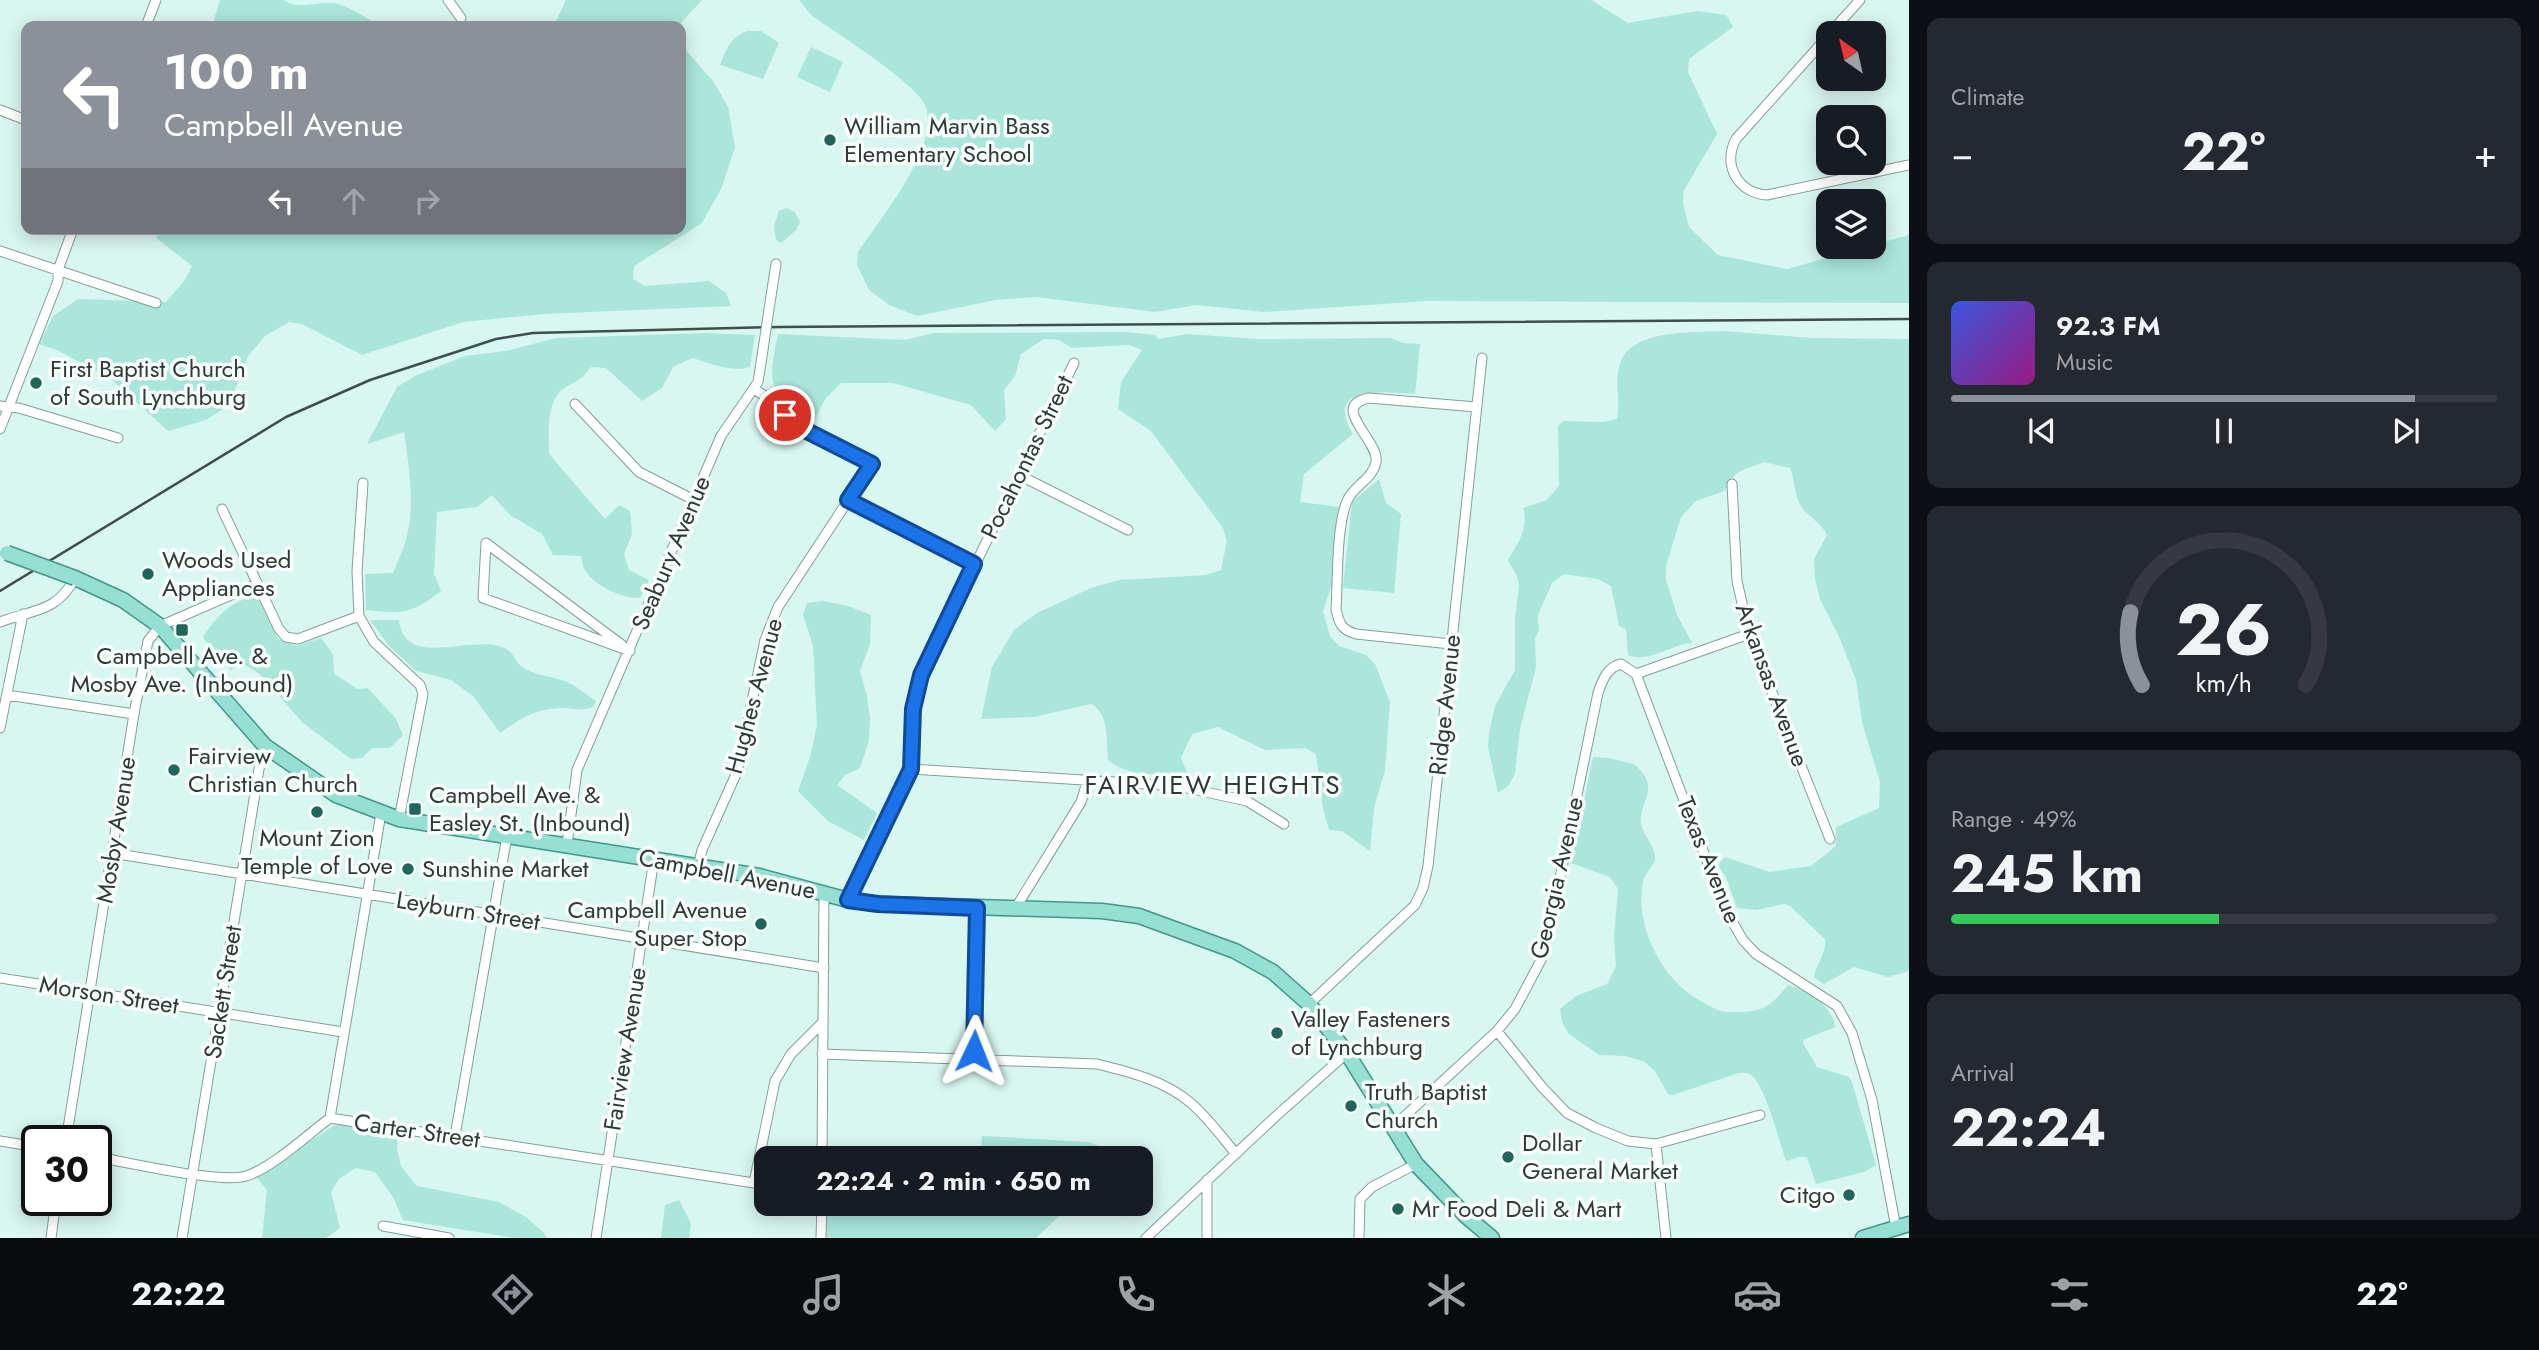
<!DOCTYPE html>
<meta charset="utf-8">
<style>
body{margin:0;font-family:Jost,sans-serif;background:#242831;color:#f1f3f6;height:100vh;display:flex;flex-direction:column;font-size:26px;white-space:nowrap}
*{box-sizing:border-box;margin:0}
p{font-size:23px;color:#9ea1a6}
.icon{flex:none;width:38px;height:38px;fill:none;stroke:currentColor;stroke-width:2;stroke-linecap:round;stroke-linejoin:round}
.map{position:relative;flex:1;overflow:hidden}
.panel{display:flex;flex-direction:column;gap:18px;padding:18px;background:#0d0f14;width:630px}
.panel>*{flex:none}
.banner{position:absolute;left:21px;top:21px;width:665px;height:214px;border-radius:14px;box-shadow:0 4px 18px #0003;background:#8c9099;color:#fff;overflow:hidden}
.needle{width:46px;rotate:326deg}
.fabs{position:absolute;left:1816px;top:21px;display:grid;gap:14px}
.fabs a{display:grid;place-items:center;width:70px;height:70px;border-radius:14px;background:#171b24;box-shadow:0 4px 18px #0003;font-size:35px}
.speed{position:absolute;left:21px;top:1125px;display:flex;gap:14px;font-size:35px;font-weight:700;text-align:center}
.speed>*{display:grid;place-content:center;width:91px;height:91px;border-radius:50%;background:#171b24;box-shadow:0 4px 18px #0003;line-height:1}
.speed .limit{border:4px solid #111;border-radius:10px;background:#fff;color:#111}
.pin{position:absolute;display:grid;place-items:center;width:60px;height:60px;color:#fff;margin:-30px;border:4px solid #fff;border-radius:50%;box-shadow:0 2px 7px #0007}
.me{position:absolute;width:77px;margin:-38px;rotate:2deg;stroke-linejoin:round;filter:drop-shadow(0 0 5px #0008)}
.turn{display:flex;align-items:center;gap:24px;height:147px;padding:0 28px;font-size:32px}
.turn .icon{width:91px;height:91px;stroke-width:2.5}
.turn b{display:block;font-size:49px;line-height:60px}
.lanes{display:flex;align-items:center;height:66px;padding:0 28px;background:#0003;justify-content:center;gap:35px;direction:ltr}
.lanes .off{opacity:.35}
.big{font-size:52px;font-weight:700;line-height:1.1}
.panel .tile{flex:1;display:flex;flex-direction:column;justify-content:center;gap:10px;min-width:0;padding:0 24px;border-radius:14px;background:#242831}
.panel .dial{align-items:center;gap:0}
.dial svg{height:182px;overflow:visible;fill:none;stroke:#363941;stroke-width:7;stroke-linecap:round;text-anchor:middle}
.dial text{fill:#f1f3f6;stroke:none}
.song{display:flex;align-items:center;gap:21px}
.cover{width:84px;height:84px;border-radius:10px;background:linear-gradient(135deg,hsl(230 70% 55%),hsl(310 70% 35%))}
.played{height:7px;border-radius:4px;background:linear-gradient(90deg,#8c9099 85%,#363941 85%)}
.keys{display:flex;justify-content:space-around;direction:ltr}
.heat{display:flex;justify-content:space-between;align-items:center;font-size:38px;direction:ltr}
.charge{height:10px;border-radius:5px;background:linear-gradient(90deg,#34c759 49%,#363941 0)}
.trip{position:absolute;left:754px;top:1146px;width:399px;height:70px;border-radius:14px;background:#171b24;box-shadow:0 4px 18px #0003;font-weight:700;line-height:70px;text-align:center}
.tab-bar{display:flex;height:112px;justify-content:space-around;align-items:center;background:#090b0e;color:#9ea1a6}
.tab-bar .icon{width:49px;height:49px}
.tab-bar .active{color:#8c9099}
.tab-bar b{font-size:32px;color:#f1f3f6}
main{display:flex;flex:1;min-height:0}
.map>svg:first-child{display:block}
</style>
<main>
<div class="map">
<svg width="1909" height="1238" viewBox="0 0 1909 1238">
<rect width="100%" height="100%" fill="#d8f7f0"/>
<path fill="#aae6d9" d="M 220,0 L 284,0 C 299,11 316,1 333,3 C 344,4 370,19 378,26 L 212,26 Z
M 566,0 L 702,0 L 678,26 L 554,26 Z
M 799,0 L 1591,0 L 1628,23 L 1697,11 L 1726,15 L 1733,27 L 1689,59 L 1688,72 L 1717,134 L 1684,190 L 1683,204 L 1689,227 L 1718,255 L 1787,269 L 1909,235 L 1909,303 L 1426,301 L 1265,312 L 1196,305 L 1155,312 L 1036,297 L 996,300 L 917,316 L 889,305 L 869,290 L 857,265 L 858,252 C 880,219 942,145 925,105 C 916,83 835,32 812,16 Z
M 747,31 L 761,31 L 779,43 L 763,79 L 720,65 C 726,49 731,37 747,31 Z
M 681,45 L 714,82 L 728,107 L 735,147 L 722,187 L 702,223 L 634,266 L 633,279 L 645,286 L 709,281 L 726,293 L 731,306 L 544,314 L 463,322 L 362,355 L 302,324 L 289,322 L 265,336 L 248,356 L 229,405 L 206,420 L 168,431 L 111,379 L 59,351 L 39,344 L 53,316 L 78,299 L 166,302 L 185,280 L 192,266 L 156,238 L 159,229 L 681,229 Z
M 811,47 L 843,62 L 830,92 L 797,77 Z
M 786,208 L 795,212 L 800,222 L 796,230 L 781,243 L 776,240 L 774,226 L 779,211 Z
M 1724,331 L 1813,338 L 1909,339 L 1909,971 L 1888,977 L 1854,967 L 1824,984 L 1814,978 C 1815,965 1827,953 1825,939 L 1790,906 L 1784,904 L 1756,910 L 1737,908 L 1726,877 L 1718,865 L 1725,857 L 1770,872 L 1811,866 L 1836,846 L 1836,827 L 1879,808 L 1880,782 L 1862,722 L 1856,680 L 1841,641 L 1820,599 L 1815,579 L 1814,559 L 1827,535 C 1822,523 1808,517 1801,506 C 1794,494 1795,480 1790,468 L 1764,462 L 1743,470 L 1736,474 L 1724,491 L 1696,501 L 1681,517 L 1666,566 L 1666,580 L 1677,615 L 1692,643 C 1671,644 1648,664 1628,655 L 1626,629 L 1619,626 L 1611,586 L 1598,579 L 1570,575 L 1564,574 L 1552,583 L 1538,615 L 1539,629 L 1535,639 L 1536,667 L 1520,729 L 1515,773 L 1509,785 L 1498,793 L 1488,747 L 1489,733 L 1495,706 L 1515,670 L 1515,619 L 1519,586 L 1518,579 L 1508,560 C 1518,544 1529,527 1523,508 L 1547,500 L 1559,486 L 1558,426 L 1563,421 L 1604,422 L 1617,419 C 1621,401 1614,382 1620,364 C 1631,328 1694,333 1724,331 Z
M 1126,332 L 1155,335 L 1159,339 L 1187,334 L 1259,339 L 1390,338 L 1403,343 L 1420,344 L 1415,394 C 1385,393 1323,383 1353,434 L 1304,474 L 1300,502 L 1339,507 L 1336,573 L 1323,611 L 1330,636 L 1339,646 L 1366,655 L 1375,664 L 1390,702 L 1385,770 L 1374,808 L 1370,851 L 1342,831 L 1329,830 L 1323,808 L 1316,754 L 1305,748 L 1265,750 L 1218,727 L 1192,734 L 1181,758 L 1188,775 C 1162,774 1128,778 1108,760 C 1106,742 1110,714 1091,704 L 1033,717 L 981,719 L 992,667 L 1014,630 L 1037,613 L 1091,588 L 1119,580 L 1206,575 L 1221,570 L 1227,541 L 1223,528 L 1151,431 L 1118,409 L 1121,382 L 1142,350 L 1129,345 L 1072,348 L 1059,340 L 1044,339 L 1021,354 L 1015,376 L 1004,390 L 1006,419 L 995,431 L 971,405 L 893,383 L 841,383 L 826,398 L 814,420 C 768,392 767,386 778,334 L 905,340 L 934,333 Z
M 706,333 L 755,335 L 750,367 C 732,373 710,363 692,358 L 673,367 L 662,388 L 642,401 L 606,368 L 591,367 C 579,382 581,378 566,387 C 545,399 549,433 549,454 L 605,519 L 619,505 L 630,511 L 632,534 L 624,554 L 629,570 L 649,580 L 640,598 C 622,598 597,587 586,572 C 583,568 582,561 581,556 L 553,555 L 542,534 L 510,515 L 492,495 L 477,507 L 437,512 L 434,573 L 441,591 C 412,614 402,614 366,610 L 365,574 L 393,573 C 397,563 402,553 405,543 C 416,508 409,467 404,432 L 367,444 L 397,387 L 417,375 L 465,356 L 506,351 L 556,338 Z
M 1379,479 L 1386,503 L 1401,514 L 1394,593 L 1343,588 L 1352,502 Z
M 257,596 L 278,639 L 297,646 L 321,638 L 333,654 L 334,674 L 358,689 L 368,688 L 396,719 L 403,735 L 390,748 L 372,748 L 362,758 L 351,759 L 302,722 L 261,675 L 242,663 L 231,670 L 217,656 L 203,637 C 217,616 231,600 257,596 Z
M 822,601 L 848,606 L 871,615 L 870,644 L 860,671 L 867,696 L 870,719 L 869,740 L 860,768 L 845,775 L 837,785 L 877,813 L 864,840 L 828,821 L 798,791 L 810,757 L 817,725 L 813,646 L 803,615 L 807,603 Z
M 370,620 L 399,620 C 405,673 477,630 508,650 C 514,654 516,663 522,667 C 533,675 551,676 564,681 C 575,684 586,695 596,701 L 593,707 C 584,711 576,709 566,708 C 536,708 523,717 500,733 L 473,696 L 451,680 L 416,671 L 389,646 Z
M 1593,757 L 1608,758 L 1634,764 C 1663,789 1638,801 1641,823 C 1643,835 1655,846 1655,858 C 1655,866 1645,872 1643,881 C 1634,928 1663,982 1704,1003 C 1712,1007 1719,1012 1729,1012 C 1760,1013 1769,1009 1788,985 C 1807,990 1833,1006 1835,1027 L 1803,1040 L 1803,1043 L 1817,1067 L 1849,1077 L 1852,1082 L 1876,1165 L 1864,1172 L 1816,1184 L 1807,1157 L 1799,1157 L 1786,1161 C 1780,1143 1764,1082 1750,1074 C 1746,1072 1744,1073 1739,1073 L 1673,1095 L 1668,1094 L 1655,1071 L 1645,1062 L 1625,1056 L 1599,1055 L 1569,1034 L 1562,1022 L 1560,1009 L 1576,996 L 1607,984 L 1616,966 L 1614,937 L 1618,889 L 1610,877 L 1571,863 Z
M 343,1124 L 398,1133 L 397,1149 L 401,1166 L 417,1186 L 499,1202 L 526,1217 L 544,1233 L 547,1238 L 515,1238 L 403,1220 L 393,1197 L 375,1172 L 356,1168 L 339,1179 L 331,1192 L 340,1228 L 326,1238 L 262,1238 L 267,1190 L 256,1177 L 333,1126 Z
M 982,1136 L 1089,1142 L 1123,1156 L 1120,1158 L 827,1158 L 827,1151 L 980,1158 Z
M 679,1200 L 691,1224 L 689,1238 L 661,1238 L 665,1205 Z
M 827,1204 L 1072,1204 L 1036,1238 L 827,1238 Z"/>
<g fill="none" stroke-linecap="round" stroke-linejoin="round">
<g stroke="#829f98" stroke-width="11">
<path id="street" d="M 448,0 L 461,18
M 146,26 L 156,0
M 1830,33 L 1860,0
M 1829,35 L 1736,139 C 1722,165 1738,193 1767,195 L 1909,165
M 0,110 L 26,120
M 0,251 L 156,303
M 771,296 L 776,264
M 575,404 L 639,472 L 694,500
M 0,406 L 19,408 L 118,438
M 0,429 L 58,281 L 58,270 L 73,229
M 1019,475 L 1128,530
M 363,483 L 357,571 L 359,616 L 374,642 L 420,685 L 423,694 L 399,819
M 1732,484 L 1737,581 L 1749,634 L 1830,839
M 848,501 L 974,564
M 222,509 L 279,629 L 286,637 L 298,639 L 359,616
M 486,543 L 483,598 L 630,651
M 486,543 L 622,645
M 0,622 C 34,609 56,613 75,578
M 1451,644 L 1356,634 C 1342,630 1339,624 1336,609 C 1338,580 1336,528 1347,501 C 1353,486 1373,479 1376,462 C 1380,441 1328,406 1369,398 L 1476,407
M 1636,674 L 1749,634
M 7,695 L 134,714
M 0,728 L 23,614
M 911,769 L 1178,786 L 1247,801 L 1284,824
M 567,844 L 577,770 L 721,436 L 758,382 L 761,363
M 112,853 L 824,968
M 698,867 L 702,850 L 737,772 L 765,640 L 778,607 L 872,464 L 801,428 L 768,398 L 754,389
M 848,900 L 911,769 L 910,732 L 921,675 L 1074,363
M 1015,909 L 1081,802 L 1088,779
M 0,978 L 343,1032
M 1309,1004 L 1415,905 L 1423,888 L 1428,866 L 1482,358
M 1497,1031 L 1542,1087 L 1567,1113 L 1596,1128 L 1628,1141 L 1656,1144 L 1760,1115
M 822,1054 L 1097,1064 C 1130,1072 1166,1081 1192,1104 C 1208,1118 1222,1137 1236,1154
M 974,1060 L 977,908
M 330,1118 L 381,813
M 1394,1126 L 1497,1031 L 1515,1009 L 1541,960 L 1550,926 L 1598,693 C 1602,681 1607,667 1621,664 L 1636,674 L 1726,911 L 1743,940 L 1756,954 L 1837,1006 L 1852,1033 L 1872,1100 L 1896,1228
M 455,1136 L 507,836
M 0,1141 L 37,1147
M 66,1141 L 134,714 L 148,641 L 160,626 L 256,584
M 1656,1144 L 1666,1238
M 96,1157 C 128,1162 219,1184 246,1176 C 272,1168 307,1135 330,1118 L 754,1183 L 775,1081 L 791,1054 L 823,1022
M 822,1158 L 824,894
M 383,1226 L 449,1238
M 51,1238 L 56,1200
M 182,1238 L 261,757 L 265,746
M 596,1238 L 654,859
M 821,1238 L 822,1204
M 1146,1238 L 1275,1117 L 1347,1053
M 1207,1238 L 1207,1180
M 1359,1238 L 1360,1199 L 1372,1187 L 1416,1164"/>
</g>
<g stroke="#439789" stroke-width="17">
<path id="primary" d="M 75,578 L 123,600 L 160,626 L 265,746 L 336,795 L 399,819 L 759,876 L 848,900 L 878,904 L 1102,911 L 1139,916 L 1235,951 L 1273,972 L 1309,1004 L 1347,1053 L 1416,1164 L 1467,1217 L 1492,1238
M 1863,1238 L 1909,1224"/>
</g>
<use href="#street" stroke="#fff" stroke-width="9"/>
<use href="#primary" stroke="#95dfd3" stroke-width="14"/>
<path stroke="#404e4a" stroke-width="2.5" d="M 0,591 L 286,417 L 370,380 L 496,339 L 533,333 L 779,327 L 1909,319"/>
<g stroke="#829f98" stroke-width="11" stroke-linecap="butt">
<path id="street-bridge" d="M 761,363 L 771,296"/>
</g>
<g stroke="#439789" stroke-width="17" stroke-linecap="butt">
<path id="primary-bridge" d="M 7,553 L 75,578"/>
</g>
<use href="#street-bridge" stroke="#fff" stroke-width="9"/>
<use href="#primary-bridge" stroke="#95dfd3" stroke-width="14"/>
</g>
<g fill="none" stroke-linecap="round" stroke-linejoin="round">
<g stroke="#114b97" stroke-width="18">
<path id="route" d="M 785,415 L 801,428 L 872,464 L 848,500 L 974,564 L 921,675 L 913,709 L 911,769 L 848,900 L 878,904 L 977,908 L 974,1051"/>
</g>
<use href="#route" stroke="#1a73e8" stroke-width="12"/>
</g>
<g fill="#1f665b" stroke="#f8fefc" stroke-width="2.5">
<circle cx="830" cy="140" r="7"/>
<circle cx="36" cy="383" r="7"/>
<circle cx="148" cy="574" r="7"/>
<rect x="175" y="623" width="14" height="14" rx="3.5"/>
<circle cx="174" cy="770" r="7"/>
<rect x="408" y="802" width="14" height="14" rx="3.5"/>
<circle cx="317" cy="812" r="7"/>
<circle cx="408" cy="869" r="7"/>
<circle cx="761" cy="924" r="7"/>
<circle cx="1277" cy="1033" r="7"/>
<circle cx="1351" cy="1106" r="7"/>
<circle cx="1508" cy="1157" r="7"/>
<circle cx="1849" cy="1195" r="7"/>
<circle cx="1398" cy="1209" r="7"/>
</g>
<g text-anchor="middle" stroke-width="7" stroke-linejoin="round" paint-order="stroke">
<g font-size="24" fill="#2e3a37" stroke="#f8fefc" text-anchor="start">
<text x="844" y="134">William Marvin Bass<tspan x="844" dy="28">Elementary School</tspan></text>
<text x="50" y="377">First Baptist Church<tspan x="50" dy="28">of South Lynchburg</tspan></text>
<text x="162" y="568">Woods Used<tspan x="162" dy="28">Appliances</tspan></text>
<text x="182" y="664" text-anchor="middle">Campbell Ave. &amp;<tspan x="182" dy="28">Mosby Ave. (Inbound)</tspan></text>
<text x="188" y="764">Fairview<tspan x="188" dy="28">Christian Church</tspan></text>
<text x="429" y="803">Campbell Ave. &amp;<tspan x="429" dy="28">Easley St. (Inbound)</tspan></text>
<text x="317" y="846" text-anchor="middle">Mount Zion<tspan x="317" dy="28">Temple of Love</tspan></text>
<text x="422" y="877">Sunshine Market</text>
<text x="747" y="918" text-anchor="end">Campbell Avenue<tspan x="747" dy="28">Super Stop</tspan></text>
<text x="1291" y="1027">Valley Fasteners<tspan x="1291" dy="28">of Lynchburg</tspan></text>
<text x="1365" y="1100">Truth Baptist<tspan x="1365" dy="28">Church</tspan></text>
<text x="1522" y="1151">Dollar<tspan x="1522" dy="28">General Market</tspan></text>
<text x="1835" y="1203" text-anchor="end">Citgo</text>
<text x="1412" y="1217">Mr Food Deli &amp; Mart</text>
</g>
<g font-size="24" fill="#2e3a37" stroke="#f8fefc">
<text transform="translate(1027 457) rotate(-64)" y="8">Pocahontas Street</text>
<text transform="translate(671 553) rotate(-67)" y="8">Seabury Avenue</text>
<text transform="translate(1772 685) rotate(70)" y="8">Arkansas Avenue</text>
<text transform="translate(754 696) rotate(-75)" y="8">Hughes Avenue</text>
<text transform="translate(1445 705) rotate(-84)" y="8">Ridge Avenue</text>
<text transform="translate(116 830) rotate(-81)" y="8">Mosby Avenue</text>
<text transform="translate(1709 860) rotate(68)" y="8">Texas Avenue</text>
<text transform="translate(727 874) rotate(11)" y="8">Campbell Avenue</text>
<text transform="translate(1557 878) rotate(-77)" y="8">Georgia Avenue</text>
<text transform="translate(468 911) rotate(9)" y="8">Leyburn Street</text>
<text transform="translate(223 992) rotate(-81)" y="8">Sackett Street</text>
<text transform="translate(109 995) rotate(9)" y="8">Morson Street</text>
<text transform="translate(625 1049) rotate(-81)" y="8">Fairview Avenue</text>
<text transform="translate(417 1131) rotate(8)" y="8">Carter Street</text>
</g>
<g font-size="26" letter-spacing="2" fill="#2e3a37" stroke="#f8fefc">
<text x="1213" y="794">FAIRVIEW HEIGHTS</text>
</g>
</g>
</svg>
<div class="fabs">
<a><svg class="needle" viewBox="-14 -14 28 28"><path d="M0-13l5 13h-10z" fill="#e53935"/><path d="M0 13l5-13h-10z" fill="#9ea1a6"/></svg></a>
<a><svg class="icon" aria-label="search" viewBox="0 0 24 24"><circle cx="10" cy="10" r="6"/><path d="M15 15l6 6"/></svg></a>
<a><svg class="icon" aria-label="layers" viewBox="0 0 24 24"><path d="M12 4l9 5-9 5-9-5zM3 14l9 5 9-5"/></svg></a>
</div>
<div class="speed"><div class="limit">30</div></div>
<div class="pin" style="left:785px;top:415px;background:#d93025"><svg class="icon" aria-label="arrive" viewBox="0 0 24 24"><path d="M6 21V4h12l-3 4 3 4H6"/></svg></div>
<svg class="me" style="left:974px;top:1051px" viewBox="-20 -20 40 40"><path d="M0-17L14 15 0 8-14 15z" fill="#1a73e8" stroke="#fff" stroke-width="4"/></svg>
<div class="trip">22:24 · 2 min · 650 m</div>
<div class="banner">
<div class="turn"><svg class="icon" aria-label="left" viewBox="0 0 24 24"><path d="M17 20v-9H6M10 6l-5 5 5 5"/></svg><div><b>100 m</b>Campbell Avenue</div></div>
<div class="lanes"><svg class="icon" aria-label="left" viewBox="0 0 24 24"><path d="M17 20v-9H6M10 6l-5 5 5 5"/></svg><svg class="icon off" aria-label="ahead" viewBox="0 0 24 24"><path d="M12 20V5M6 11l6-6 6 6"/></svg><svg class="icon off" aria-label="right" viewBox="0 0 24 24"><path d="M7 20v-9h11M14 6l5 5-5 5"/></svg></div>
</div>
</div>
<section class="panel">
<div class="tile"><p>Climate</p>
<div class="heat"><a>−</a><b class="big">22°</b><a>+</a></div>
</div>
<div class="tile">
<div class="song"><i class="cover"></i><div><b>92.3 FM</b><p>Music</p></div></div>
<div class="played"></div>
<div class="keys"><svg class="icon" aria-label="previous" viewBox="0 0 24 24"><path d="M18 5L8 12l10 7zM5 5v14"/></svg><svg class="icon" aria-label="pause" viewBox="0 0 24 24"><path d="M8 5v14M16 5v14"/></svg><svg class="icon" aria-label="next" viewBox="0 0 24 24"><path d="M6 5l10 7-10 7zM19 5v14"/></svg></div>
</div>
<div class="tile dial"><svg viewBox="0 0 100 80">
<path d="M14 69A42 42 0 1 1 86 69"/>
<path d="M14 69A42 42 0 0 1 9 37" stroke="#8c9099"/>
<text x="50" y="56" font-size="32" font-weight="700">26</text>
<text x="50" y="72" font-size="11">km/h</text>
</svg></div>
<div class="tile"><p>Range · 49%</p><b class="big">245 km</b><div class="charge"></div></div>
<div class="tile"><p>Arrival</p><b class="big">22:24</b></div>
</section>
</main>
<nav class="tab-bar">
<b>22:22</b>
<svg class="icon active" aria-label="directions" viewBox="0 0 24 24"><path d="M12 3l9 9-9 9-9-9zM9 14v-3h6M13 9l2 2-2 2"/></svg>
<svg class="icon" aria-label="music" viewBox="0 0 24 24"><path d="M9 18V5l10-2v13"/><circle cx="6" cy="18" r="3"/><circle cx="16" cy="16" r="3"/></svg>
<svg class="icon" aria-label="phone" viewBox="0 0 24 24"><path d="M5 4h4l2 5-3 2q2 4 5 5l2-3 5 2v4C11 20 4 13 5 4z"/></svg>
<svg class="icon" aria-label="climate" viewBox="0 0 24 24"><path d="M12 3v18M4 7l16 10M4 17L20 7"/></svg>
<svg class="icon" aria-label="car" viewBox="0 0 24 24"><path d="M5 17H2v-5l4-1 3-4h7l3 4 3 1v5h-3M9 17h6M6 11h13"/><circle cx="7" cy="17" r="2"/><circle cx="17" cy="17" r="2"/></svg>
<svg class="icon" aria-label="filters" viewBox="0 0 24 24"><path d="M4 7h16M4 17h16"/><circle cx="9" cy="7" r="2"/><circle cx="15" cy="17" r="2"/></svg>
<b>22°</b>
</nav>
